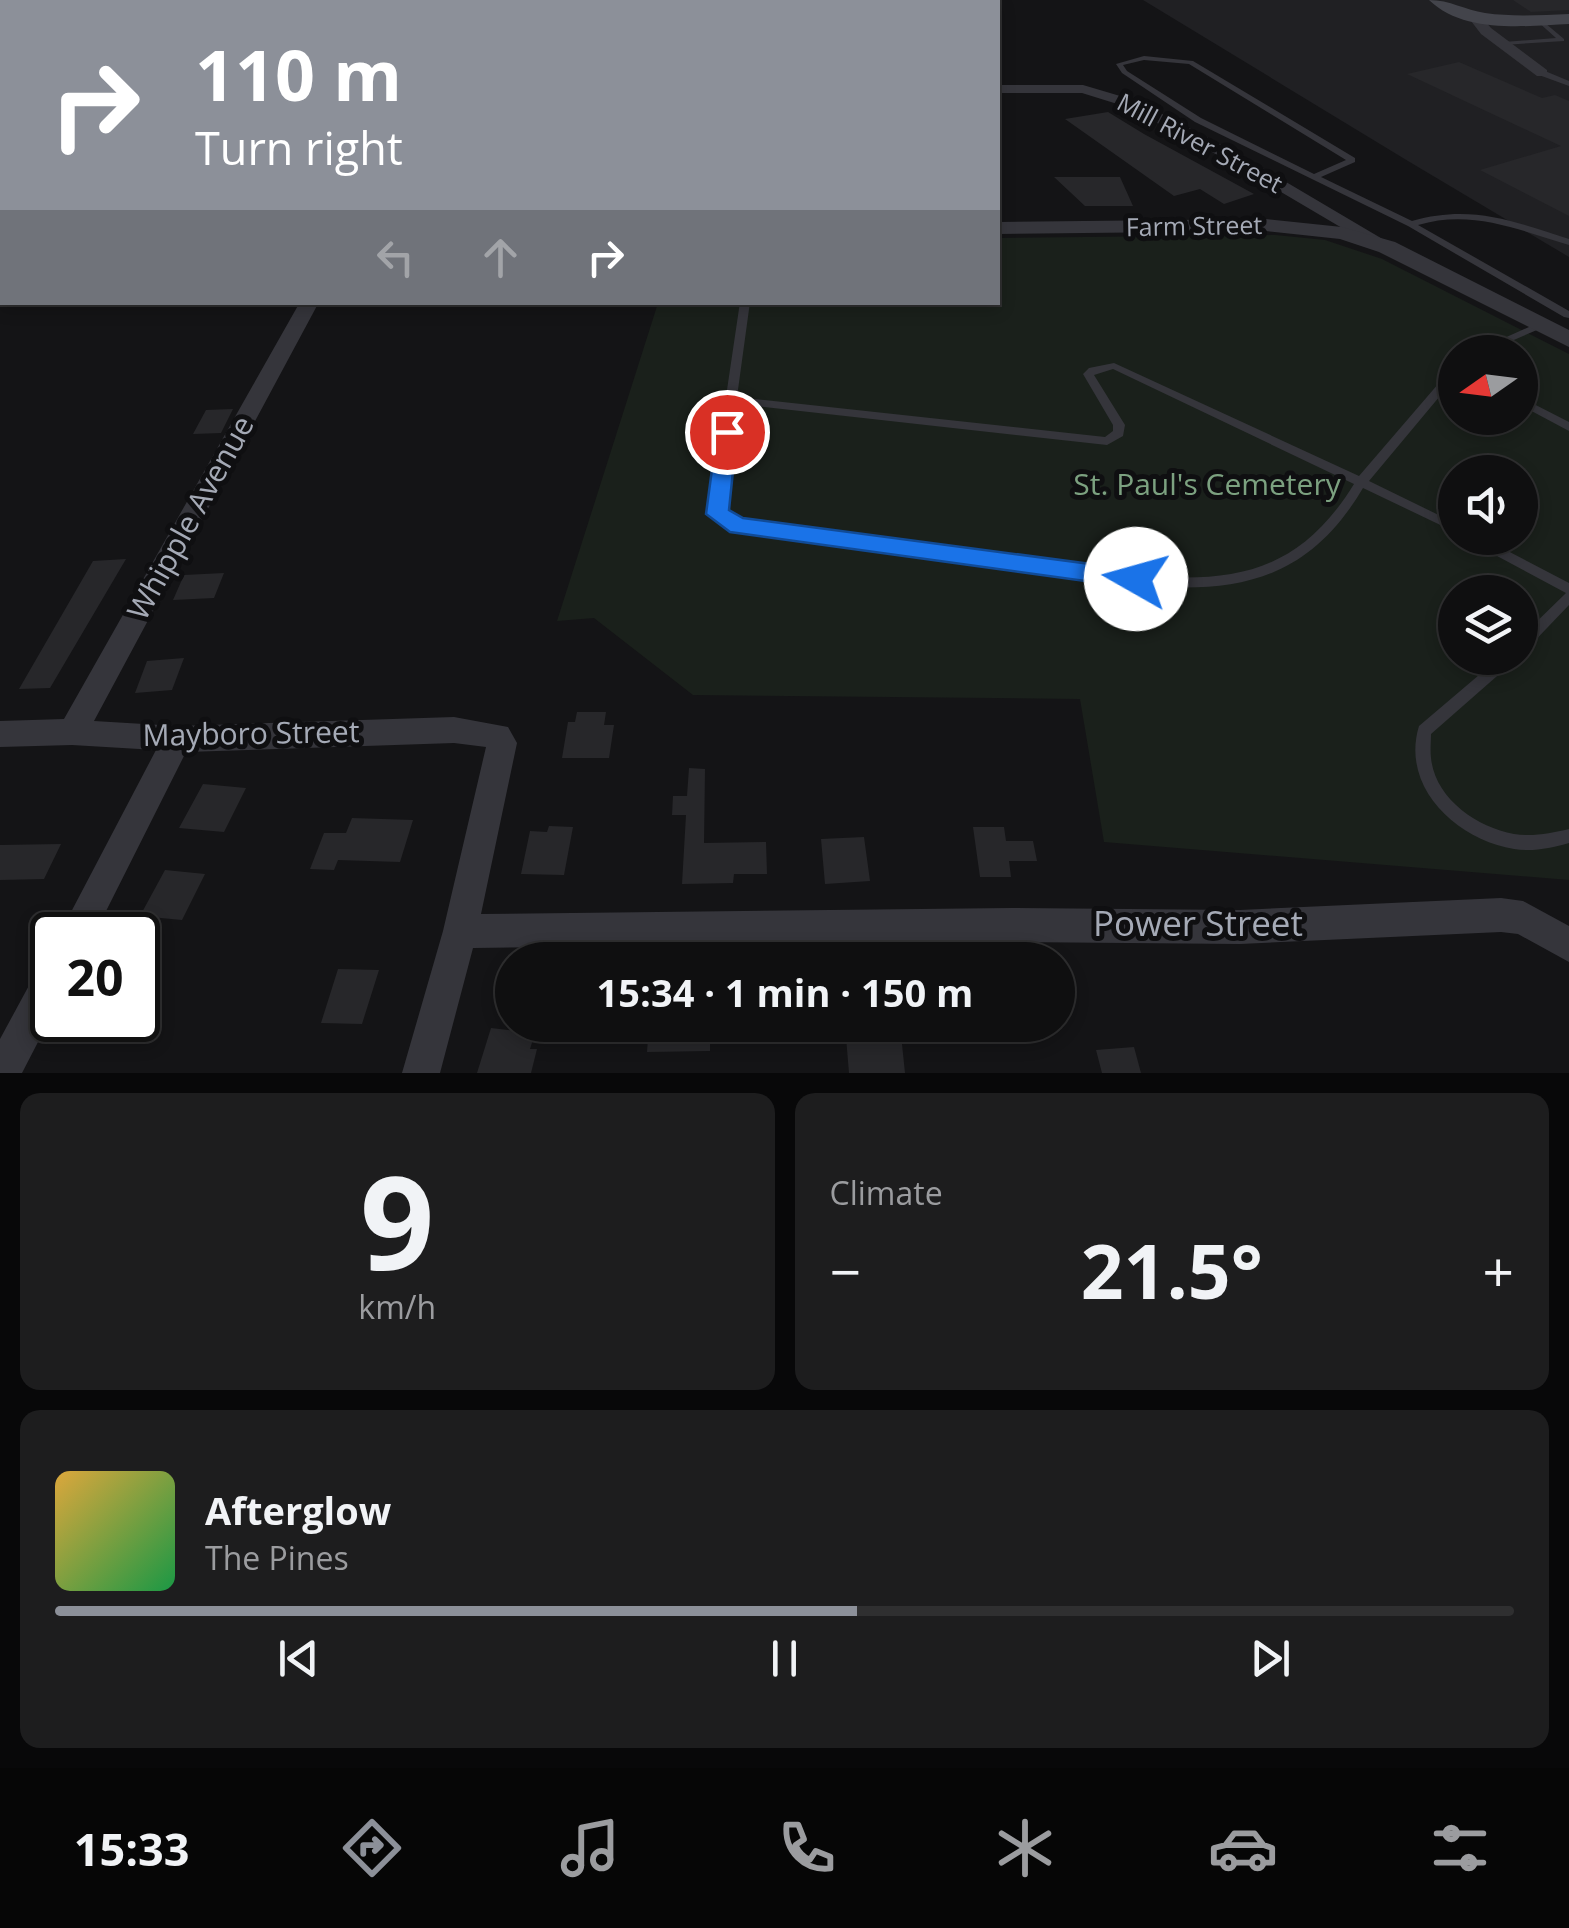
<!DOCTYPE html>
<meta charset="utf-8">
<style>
body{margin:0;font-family:"Open Sans",sans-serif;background:#1d1d1e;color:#f1f3f6;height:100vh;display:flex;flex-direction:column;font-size:38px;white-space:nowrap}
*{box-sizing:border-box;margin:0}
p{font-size:32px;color:#9b9c9f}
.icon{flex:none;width:55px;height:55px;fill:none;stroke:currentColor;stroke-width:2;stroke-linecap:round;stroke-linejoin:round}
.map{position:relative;height:1073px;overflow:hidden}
.side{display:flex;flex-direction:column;gap:20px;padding:20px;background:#080809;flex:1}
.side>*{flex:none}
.guide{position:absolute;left:0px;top:0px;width:1000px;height:305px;box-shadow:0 5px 15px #0003,0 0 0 2px #2f2f30;background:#8c9099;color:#fff;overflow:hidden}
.needle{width:65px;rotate:256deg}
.controls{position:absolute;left:1438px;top:335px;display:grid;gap:20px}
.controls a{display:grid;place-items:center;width:100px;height:100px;border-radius:50%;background:#0f0f10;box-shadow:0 5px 15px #0003,0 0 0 2px #2f2f30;font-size:50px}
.speed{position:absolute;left:30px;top:912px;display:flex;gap:20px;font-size:50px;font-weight:700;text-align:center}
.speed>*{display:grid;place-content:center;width:130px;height:130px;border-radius:50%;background:#0f0f10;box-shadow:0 5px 15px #0003,0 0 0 2px #2f2f30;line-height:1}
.speed .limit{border:5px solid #111;border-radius:15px;background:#fff;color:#111}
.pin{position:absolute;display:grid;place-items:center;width:85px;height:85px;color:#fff;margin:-42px;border:5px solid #fff;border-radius:50%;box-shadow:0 2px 10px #0007}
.me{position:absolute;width:110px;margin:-55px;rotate:277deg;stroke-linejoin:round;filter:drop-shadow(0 0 8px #0008)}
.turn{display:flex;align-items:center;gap:35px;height:210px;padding:0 30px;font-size:45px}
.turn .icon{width:130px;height:130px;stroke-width:2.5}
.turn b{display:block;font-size:70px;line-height:85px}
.lanes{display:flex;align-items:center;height:95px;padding:0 30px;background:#0003;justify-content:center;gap:50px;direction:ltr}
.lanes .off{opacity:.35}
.big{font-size:75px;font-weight:700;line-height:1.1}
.side .tile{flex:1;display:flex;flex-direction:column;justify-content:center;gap:15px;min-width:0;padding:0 35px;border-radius:20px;background:#1d1d1e}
.side .dial{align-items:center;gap:0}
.dial b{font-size:130px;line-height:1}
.song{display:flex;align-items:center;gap:30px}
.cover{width:120px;height:120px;border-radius:15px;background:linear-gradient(135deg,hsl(40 70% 55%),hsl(140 70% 35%))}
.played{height:10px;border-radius:5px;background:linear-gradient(90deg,#8c9099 55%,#2f2f30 55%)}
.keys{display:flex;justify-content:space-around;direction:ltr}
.heat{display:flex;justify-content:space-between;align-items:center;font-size:55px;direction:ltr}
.side .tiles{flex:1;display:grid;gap:20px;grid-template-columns:1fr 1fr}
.tile:last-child{grid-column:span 2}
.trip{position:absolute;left:495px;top:942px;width:580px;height:100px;border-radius:50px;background:#0f0f10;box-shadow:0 5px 15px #0003,0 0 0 2px #2f2f30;font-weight:700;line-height:100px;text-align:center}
.tab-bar{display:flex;height:160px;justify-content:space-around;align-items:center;background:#060606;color:#9b9c9f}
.tab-bar .icon{width:70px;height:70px}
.tab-bar .current{color:#8c9099}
.tab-bar b{font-size:45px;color:#f1f3f6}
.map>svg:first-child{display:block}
</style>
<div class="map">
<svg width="1569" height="1073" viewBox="0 0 1569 1073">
<rect width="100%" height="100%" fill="#141416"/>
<path fill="#202023" d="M 1143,0 L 1569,0 L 1569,257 L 1408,161 Z"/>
<path fill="#1a201b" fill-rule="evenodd" d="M 1275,235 L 1325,240 L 1382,259 L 1569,354 L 1569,880 L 1104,842 L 1080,699 L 693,695 L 594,618 L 557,621 L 658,303 L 998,302 L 998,238 ZM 1455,352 L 1520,352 L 1520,418 L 1455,418 ZM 1455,472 L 1520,472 L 1520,538 L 1455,538 ZM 1455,592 L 1520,592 L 1520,658 L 1455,658 Z"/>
<path fill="#2a3239" d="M 0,0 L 958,0 L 2,2 L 0,43 Z"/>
<path fill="#27272a" d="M 1513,0 L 1569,0 L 1569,10 L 1531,12 Z
M 1459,62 L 1542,98 L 1555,95 L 1569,101 L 1569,216 L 1480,170 L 1561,146 L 1407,74 Z
M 1108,112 L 1144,134 L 1254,194 L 1224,204 L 1200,189 L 1174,196 L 1065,119 Z
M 1054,177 L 1120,177 L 1133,206 L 1085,206 Z
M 233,409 L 221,433 L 193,434 L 206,410 Z
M 126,559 L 50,688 L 19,689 L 93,561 Z
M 224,573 L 214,598 L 173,600 L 184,575 Z
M 184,658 L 172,690 L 135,693 L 147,661 Z
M 577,712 L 606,712 L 604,725 L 614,725 L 609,758 L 562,758 L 568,722 L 575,722 Z
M 689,768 L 705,769 L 704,843 L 766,842 L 767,874 L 734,874 L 733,883 L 682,884 L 686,815 L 672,815 L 673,796 L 687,796 Z
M 203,784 L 246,788 L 224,832 L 179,828 Z
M 352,818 L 413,820 L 400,862 L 338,860 L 334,870 L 310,869 L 324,833 L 346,833 Z
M 549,826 L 573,827 L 564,875 L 521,874 L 530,831 L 547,832 Z
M 973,827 L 1004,827 L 1006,841 L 1033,841 L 1037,861 L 1009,861 L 1011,877 L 980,877 Z
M 864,837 L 870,881 L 825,884 L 821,839 Z
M 61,844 L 44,879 L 0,880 L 0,845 Z
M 165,870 L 205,874 L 182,920 L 140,916 Z
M 338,969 L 379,970 L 362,1024 L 321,1023 Z
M 649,1025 L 710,1025 L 710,1051 L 647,1052 Z
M 845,1025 L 900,1025 L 905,1073 L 849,1073 Z
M 491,1028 L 535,1033 L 530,1049 L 537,1049 L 531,1073 L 477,1073 Z
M 1134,1047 L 1141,1073 L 1102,1073 L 1096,1050 Z"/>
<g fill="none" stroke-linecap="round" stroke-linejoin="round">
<path fill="#35353b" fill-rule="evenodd" d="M 1539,18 L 1564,39 L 1564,41 L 1502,45 L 1502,43 L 1504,42 L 1556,38 L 1537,21 Z
M 1144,56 L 1193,61 L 1355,158 L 1355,162 L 1321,177 L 1412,221 C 1471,204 1513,221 1569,239 L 1569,245 C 1518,230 1472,209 1418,225 L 1569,311 L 1569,318 L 1564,317 L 1408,226 L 1195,122 L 1122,73 L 1116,64 ZM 1144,60 L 1189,64 L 1346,160 L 1314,174 L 1201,118 L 1127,71 L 1123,65 Z
M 1539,71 L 1545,71 L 1569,81 L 1569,86 L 1539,75 Z
M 740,302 L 750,302 L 737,397 L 1105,437 L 1113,431 L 1113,425 L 1083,374 L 1089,368 L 1114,363 L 1359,476 L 1451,369 L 1455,368 L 1455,378 L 1369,481 L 1455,523 L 1455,532 L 1363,488 C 1301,593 1218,595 1107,582 L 733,529 L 713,516 L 711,498 ZM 1113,369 L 1354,484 C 1292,585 1215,584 1107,572 L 740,522 L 723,511 L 723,498 L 736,404 L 1107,445 L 1123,436 L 1125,425 L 1094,375 Z
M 1540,322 L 1545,325 L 1544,327 L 1486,352 L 1473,352 Z
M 1520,397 L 1569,422 L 1569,431 L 1520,405 Z
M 1467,538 L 1483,538 L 1569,583 L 1569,605 L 1525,651 L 1520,653 L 1520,638 L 1566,593 L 1469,541 Z
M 1499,658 L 1515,658 L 1513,662 L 1431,734 C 1431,741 1430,750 1431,758 C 1435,798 1476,827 1514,834 C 1533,837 1551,833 1569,829 L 1569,843 C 1551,848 1533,852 1514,849 C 1458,840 1400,788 1419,726 Z"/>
<path fill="#35353b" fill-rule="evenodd" d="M 1469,14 L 1479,14 L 1491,28 L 1547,70 L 1547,76 L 1537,76 L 1481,34 L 1468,17 Z
M 998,85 L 1083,85 L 1137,101 L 1237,153 L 1396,247 L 1393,251 L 1381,251 L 1225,159 L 1127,107 L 1082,93 L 998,93 Z
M 300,302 L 319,302 L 94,721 L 177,726 L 454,717 L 508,727 L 517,743 L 481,914 L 1011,908 L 1240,910 L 1501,898 L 1523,901 L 1569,926 L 1569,962 L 1518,934 L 1501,932 L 1240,944 L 1011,942 L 473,948 L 440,1073 L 402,1073 L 443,931 L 486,747 L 454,743 L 186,752 L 94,935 L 59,935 L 156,750 L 72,745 L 0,747 L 0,721 L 64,719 Z
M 52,962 L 52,1015 L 22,1073 L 0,1073 L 0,1039 L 39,967 Z"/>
<path fill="#35353b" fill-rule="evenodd" d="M 1266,219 L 1342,227 L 1395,242 L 1569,330 L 1569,347 L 1379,252 L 1340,239 L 1266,231 L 998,234 L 998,222 Z
M 0,231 L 2,231 L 2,243 L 0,243 Z"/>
<path fill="#43444b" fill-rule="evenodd" d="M 1429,0 C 1450,0 1465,10 1485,13 C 1513,17 1541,15 1569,14 L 1569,24 C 1525,26 1464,34 1429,0 Z"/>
</g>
<path fill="#1a73e8" stroke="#114b97" stroke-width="2.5" d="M 727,426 L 737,432 L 729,510 L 743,518 L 1136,570 L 1148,579 L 1136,588 L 730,532 L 706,514 L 717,432 Z"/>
<g text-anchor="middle" stroke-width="10" stroke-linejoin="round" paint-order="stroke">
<g font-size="25" fill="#a5aab6" stroke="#0f0f11">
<text transform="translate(1200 143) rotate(28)" y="9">Mill River Street</text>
<text transform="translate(1194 226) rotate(-1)" y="9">Farm Street</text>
</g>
<g font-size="30" fill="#7ca180" stroke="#0f0f11">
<text x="1207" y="495">St. Paul's Cemetery</text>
</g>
<g font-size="30" fill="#a5aab6" stroke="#0f0f11">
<text transform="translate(191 518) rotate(-61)" y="10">Whipple Avenue</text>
<text transform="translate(251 734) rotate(-1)" y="10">Mayboro Street</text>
</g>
<g font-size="35" fill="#a5aab6" stroke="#0f0f11">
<text x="1198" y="936">Power Street</text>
</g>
</g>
</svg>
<div class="controls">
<a><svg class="needle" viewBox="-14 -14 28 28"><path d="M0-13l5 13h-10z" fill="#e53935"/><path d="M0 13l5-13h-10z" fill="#9b9c9f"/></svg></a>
<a><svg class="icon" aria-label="sound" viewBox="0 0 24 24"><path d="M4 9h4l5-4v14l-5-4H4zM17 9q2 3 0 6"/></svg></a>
<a><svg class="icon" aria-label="layers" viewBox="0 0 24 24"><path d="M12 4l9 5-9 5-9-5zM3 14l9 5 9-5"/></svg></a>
</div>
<div class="speed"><div class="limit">20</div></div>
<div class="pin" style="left:727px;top:432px;background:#d93025"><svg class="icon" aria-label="arrive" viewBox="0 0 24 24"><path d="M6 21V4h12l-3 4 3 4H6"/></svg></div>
<svg class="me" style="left:1136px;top:579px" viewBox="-20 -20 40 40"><circle r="19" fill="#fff"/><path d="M0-13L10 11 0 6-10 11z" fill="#1a73e8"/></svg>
<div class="trip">15:34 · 1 min · 150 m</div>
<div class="guide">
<div class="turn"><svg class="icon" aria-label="right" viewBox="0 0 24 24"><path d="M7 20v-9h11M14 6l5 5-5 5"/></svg><div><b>110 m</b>Turn right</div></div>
<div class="lanes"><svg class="icon off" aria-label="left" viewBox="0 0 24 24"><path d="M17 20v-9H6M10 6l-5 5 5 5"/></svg><svg class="icon off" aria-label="ahead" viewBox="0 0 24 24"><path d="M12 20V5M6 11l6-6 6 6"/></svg><svg class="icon" aria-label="right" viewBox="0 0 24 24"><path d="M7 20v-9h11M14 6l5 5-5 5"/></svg></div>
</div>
</div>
<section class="side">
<div class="tiles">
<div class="tile dial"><b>9</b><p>km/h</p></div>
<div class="tile"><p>Climate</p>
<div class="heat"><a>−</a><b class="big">21.5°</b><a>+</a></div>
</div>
<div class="tile">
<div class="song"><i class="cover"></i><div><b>Afterglow</b><p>The Pines</p></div></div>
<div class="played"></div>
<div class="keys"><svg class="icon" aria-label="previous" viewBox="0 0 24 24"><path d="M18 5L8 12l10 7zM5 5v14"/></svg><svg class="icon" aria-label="pause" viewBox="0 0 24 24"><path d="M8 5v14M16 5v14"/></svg><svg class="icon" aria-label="next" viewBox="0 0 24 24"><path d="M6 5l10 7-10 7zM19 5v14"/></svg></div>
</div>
</div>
</section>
<nav class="tab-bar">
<b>15:33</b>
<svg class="icon current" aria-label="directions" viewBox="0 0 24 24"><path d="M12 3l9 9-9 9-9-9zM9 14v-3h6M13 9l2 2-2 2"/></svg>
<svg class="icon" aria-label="music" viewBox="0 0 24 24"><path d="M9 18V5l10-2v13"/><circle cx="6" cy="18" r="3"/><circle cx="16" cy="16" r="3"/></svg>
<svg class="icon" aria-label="phone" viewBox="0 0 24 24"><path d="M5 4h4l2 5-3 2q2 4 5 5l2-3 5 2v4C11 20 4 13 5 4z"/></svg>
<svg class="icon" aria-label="climate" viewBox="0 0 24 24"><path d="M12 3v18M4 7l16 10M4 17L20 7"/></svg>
<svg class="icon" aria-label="car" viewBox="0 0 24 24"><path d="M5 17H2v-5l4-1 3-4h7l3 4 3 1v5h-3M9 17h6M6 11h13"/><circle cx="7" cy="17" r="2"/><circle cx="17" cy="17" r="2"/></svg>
<svg class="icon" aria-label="filters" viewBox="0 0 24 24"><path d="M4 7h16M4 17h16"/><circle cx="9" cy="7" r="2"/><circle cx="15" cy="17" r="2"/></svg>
</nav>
